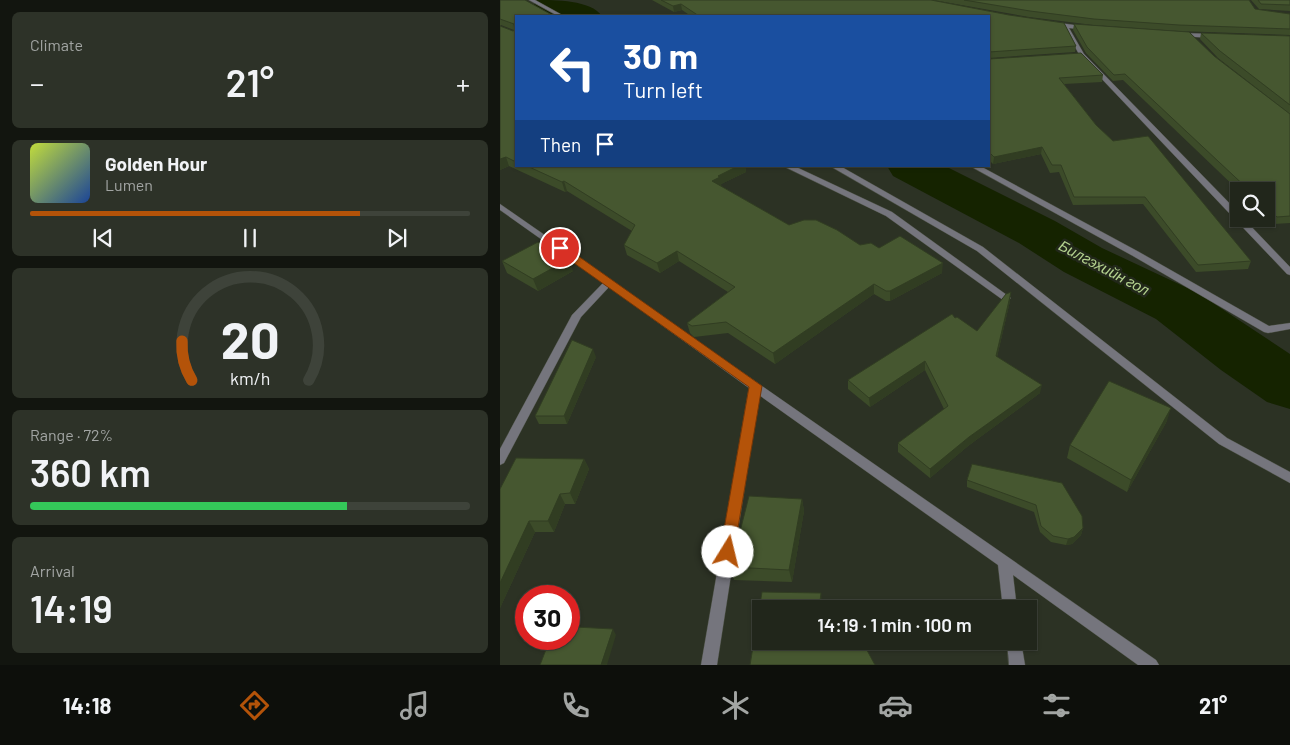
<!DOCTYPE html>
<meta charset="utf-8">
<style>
body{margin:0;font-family:Barlow,sans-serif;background:#2d3228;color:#f1f3f6;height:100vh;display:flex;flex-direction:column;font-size:19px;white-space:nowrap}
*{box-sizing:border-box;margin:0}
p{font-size:16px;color:#a2a5a3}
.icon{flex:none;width:28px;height:28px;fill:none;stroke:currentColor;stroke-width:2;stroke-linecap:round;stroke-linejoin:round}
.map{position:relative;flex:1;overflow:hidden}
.sheet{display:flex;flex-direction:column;gap:12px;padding:12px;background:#12150f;width:500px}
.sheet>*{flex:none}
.guide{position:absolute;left:15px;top:15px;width:475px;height:152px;border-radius:0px;box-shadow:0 1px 4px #0004,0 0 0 1px #3e433a;background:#1a4fa0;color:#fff;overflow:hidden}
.tools{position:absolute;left:730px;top:182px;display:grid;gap:10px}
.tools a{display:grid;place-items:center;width:45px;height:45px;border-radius:0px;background:#21261b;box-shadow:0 1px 4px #0004,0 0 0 1px #3e433a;font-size:25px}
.speed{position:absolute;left:15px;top:585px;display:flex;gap:10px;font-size:25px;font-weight:700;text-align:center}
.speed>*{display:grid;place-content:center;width:65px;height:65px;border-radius:50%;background:#21261b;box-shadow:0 1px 4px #0004,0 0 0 1px #3e433a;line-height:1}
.speed .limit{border:8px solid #d22;background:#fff;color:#111}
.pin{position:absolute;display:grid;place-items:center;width:42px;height:42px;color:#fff;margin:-21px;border:2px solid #fff;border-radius:50%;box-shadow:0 1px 5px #0007}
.me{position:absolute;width:55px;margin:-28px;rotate:9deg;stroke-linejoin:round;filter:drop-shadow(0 0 4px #0008)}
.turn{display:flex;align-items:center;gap:18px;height:105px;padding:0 25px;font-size:22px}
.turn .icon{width:65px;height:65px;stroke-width:2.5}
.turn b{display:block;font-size:35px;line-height:42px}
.then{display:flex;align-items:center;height:48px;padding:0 25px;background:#0003;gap:10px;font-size:19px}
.big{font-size:38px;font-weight:600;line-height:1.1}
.sheet .card{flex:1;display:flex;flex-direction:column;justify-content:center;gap:8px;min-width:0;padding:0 18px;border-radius:8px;background:#2d3228}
.sheet .dial{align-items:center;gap:0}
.dial svg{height:130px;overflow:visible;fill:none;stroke:#3e433a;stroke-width:7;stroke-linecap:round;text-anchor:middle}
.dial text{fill:#f1f3f6;stroke:none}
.song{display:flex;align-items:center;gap:15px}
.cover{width:60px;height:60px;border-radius:8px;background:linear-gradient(135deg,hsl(70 70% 55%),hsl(220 70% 35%))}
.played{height:5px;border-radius:2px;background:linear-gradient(90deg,#b45309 75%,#3e433a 75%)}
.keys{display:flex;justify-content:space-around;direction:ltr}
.heat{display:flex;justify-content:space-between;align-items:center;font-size:28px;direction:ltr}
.charge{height:8px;border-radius:4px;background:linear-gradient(90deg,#34c759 72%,#3e433a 0)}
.trip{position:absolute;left:252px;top:600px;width:285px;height:50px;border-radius:0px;background:#21261b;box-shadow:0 1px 4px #0004,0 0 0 1px #3e433a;font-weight:600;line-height:50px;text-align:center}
.menu{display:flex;height:80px;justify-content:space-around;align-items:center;background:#0d0f0b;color:#a2a5a3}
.menu .icon{width:35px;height:35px}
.menu .active{color:#b45309}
.menu b{font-size:22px;color:#f1f3f6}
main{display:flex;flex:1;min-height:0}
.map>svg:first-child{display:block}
</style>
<main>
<section class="sheet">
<div class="card"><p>Climate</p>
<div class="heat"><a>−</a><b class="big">21°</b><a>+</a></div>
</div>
<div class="card">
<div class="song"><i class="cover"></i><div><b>Golden Hour</b><p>Lumen</p></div></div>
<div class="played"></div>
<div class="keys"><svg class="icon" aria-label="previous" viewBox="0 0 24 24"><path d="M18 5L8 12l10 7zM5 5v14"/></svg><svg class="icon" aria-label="pause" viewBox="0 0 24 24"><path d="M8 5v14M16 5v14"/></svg><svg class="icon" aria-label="next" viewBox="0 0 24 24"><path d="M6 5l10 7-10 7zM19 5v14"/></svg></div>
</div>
<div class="card dial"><svg viewBox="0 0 100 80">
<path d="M14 69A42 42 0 1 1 86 69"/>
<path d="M14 69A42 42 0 0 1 8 45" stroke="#b45309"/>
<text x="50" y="56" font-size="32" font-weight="700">20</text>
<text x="50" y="72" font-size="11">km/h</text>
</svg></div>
<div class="card"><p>Range · 72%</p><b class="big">360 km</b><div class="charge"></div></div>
<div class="card"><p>Arrival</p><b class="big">14:19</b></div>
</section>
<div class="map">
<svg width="790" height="665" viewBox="0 0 790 665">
<rect width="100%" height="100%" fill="#2c3224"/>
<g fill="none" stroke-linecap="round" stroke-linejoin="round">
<path fill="#152300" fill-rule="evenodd" d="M 37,0 C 55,0 91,0 102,16 C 82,17 47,23 34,4 Z
M 387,166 L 445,166 L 555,221 L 602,248 L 698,293 L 790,354 L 790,409 L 767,402 L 721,370 L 656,319 L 564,272 L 519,243 L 393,176 Z"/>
<g stroke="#484d40" stroke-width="1">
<path id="minor" d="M 29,0 L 35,0 L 64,16 L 58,16 Z
M 552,22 L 589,27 L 589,29 L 587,30 L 569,28 L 584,54 L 739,213 L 739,219 L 744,219 L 790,267 L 790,275 L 787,274 L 580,56 L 564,27 L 550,25 Z
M 679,33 L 714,34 L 717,36 L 714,38 L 677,36 L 677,34 Z
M 283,166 L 294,166 L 392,212 L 511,298 L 506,301 L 503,300 L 386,216 Z
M 330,166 L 340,166 L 483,247 L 727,438 L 790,472 L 790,483 L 719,444 L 477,251 Z
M 470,166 L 480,166 L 639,252 L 769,326 L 790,323 L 790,329 L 768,333 L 764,332 L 633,256 Z
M 0,204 L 656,660 L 659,665 L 638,665 L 513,575 L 517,609 L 503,609 L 498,565 L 259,395 L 217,665 L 201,665 L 249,388 L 109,287 L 81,317 L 4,463 L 0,465 L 0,449 L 72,315 L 103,283 L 0,210 Z
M 507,641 L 521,641 L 525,665 L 509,665 Z"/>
</g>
<use href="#minor" fill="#75757d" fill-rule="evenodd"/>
</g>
<path fill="#3c4b29" d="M 0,0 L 52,15 L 52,16 L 16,16 L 16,166 L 245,166 L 246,172 L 221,184 L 221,186 L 289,225 L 360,245 L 379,248 L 442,273 L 390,301 L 386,301 L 374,294 L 275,364 L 228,333 L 194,337 L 190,333 L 187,323 L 228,292 L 179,261 L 160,273 L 127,255 L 124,245 L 132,231 L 67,191 L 65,192 L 9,166 L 0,170 L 0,26 L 13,31 L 14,30 L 1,25 L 0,26 Z
M 152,0 L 431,0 L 509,15 L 564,23 L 576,46 L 575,52 L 489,58 L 489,59 L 489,16 L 191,16 L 182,10 L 174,12 Z
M 433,0 L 749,0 L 755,9 L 790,14 L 790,35 L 678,31 L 593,25 L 529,17 Z
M 751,0 L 790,0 L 790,11 L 759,9 Z
M 574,24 L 714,56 L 790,114 L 790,223 L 774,224 L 766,217 L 766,191 L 739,191 L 623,80 L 613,81 L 586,53 L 573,30 Z
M 701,33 L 790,36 L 790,114 L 718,58 L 700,39 Z
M 489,59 L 603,75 L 602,82 L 564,84 L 596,125 L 613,141 L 751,261 L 748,269 L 696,272 L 643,204 L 573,205 L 559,172 L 550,173 L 541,154 L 493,164 L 489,160 Z
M 2,261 L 73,271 L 38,291 L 7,273 Z
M 510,301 L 497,357 L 540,393 L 468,446 L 430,478 L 398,452 L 398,443 L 444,409 L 425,370 L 370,407 L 348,389 L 348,380 L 455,318 L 477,331 Z
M 96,357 L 67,424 L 39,424 L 35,416 Z
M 667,421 L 627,492 L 567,458 L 570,445 Z
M 84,459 L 89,469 L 75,504 L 65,504 L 54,532 L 35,532 L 0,608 L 0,489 Z
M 472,464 L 583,528 L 581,535 L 572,544 L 566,545 L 551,542 L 540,532 L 534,512 L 467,487 L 467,480 Z
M 302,499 L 304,511 L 292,582 L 234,580 L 231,567 Z"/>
<path fill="#313d22" d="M 181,4 L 182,10 L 174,12 L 173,6 Z
M 542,147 L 541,154 L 493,164 L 494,157 Z
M 6,157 L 9,166 L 0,170 L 0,159 Z
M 238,166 L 245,166 L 246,172 L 221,184 L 222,186 L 213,190 L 212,181 L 218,176 Z
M 64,181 L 67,191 L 65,192 L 62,182 Z
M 177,251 L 179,261 L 160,273 L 157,263 Z
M 69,259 L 73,271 L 38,291 L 33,279 Z
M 443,263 L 442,273 L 390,301 L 390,291 Z
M 374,284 L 374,294 L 275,364 L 273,353 Z
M 511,292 L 510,301 L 495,365 L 496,356 Z
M 93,349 L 96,357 L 67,424 L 64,416 Z
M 425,361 L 425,370 L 370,407 L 369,398 Z
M 542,385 L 540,393 L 468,446 L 430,478 L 430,469 L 469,437 Z
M 671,408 L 667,421 L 627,492 L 631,480 Z
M 84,459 L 89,469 L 75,504 L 70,493 Z
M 60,494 L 65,504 L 54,532 L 48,521 Z
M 302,499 L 304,511 L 292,582 L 289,570 Z
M 29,521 L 35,532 L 0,608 L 0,583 Z
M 583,528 L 581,535 L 572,544 L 566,545 L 568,539 Z
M 321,593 L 322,603 L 321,609 L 319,609 Z
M 113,629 L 116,635 L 107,665 L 101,665 Z"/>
<path fill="#465730" stroke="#313d22" d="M 0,0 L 25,0 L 52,15 L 51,16 L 16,16 L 16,162 L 6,157 L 0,159 L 0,26 L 13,31 L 15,30 L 14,24 L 0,19 Z
M 161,0 L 431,0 L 509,15 L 564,23 L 576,46 L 489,52 L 489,56 L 489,16 L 199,16 L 181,4 L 173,6 Z
M 464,0 L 749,0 L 755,9 L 790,14 L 790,29 L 679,25 L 594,19 L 530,11 Z
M 758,0 L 790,0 L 790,5 L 761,4 Z
M 574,24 L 689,32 L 714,56 L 790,114 L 790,216 L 777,217 L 766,206 L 766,191 L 750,191 L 625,74 L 614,75 L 587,47 Z
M 701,33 L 790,36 L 790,105 L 720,51 Z
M 581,53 L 603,75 L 559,78 L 596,125 L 613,141 L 648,136 L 751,261 L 698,265 L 645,197 L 574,197 L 561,165 L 552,165 L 542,147 L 494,157 L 489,152 L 489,59 Z
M 27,166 L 238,166 L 218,176 L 220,177 L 212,181 L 289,225 L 304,220 L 316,220 L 337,230 L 360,245 L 371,243 L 379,248 L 400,236 L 443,263 L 390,291 L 386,291 L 374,284 L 273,353 L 226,322 L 192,326 L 187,323 L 235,287 L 177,251 L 157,263 L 124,245 L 135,225 L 64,181 L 62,182 Z
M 38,242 L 69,259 L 33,279 L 2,261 Z
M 511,292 L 496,356 L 542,385 L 469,437 L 430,469 L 398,443 L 448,406 L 425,361 L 369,398 L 348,380 L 452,314 L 455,318 L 457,317 L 477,331 L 506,294 Z
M 72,340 L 93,349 L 64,416 L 35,416 Z
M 609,381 L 671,408 L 631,480 L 570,445 Z
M 16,458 L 84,459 L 70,493 L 60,494 L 48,521 L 29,521 L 0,583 L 0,489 Z
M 472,464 L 562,483 L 582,516 L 583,528 L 574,537 L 568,539 L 553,536 L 541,526 L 536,505 L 467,480 Z
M 249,496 L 302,499 L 289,570 L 231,567 Z
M 262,592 L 321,593 L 319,609 L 261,609 L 261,641 L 362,641 L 375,665 L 250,665 Z
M 76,627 L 113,629 L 101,665 L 40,665 L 50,639 L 71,639 Z"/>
<path fill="#b45309" stroke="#753606" d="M 57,246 L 64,246 L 262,386 L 233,557 L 228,559 L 223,557 L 220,552 L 249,387 L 57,251 Z"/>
<g text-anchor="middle" stroke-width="5" stroke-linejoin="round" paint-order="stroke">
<g font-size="15" font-style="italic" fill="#b4d28f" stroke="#22281a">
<text transform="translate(604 268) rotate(28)" y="5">Билгэхийн гол</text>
</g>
</g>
</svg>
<div class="tools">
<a><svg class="icon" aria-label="search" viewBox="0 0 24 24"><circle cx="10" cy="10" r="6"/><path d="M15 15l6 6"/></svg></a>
</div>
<div class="speed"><div class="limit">30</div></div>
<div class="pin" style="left:60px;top:248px;background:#d93025"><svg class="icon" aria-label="arrive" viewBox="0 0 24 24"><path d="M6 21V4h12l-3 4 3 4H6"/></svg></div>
<svg class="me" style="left:228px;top:552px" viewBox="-20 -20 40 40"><circle r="19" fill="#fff"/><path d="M0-13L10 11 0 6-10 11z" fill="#b45309"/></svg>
<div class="trip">14:19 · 1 min · 100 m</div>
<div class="guide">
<div class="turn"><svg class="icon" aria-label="left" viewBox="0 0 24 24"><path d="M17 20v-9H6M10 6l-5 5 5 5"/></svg><div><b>30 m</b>Turn left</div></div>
<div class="then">Then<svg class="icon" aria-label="arrive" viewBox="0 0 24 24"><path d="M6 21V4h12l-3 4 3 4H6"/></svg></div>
</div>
</div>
</main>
<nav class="menu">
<b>14:18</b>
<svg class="icon active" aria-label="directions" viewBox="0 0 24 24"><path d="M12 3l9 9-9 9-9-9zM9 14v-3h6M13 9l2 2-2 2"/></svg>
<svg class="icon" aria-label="music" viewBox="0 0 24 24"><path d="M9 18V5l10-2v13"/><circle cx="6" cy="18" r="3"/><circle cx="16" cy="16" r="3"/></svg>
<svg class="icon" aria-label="phone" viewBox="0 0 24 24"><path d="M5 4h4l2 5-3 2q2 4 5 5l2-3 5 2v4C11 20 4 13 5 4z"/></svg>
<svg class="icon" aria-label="climate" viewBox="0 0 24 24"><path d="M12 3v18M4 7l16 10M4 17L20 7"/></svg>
<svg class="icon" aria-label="car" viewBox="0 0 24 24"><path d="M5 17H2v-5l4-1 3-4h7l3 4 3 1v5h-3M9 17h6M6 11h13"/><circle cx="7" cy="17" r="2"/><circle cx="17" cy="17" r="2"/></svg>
<svg class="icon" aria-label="filters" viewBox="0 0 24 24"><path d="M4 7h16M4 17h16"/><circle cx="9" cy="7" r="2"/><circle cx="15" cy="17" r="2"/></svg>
<b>21°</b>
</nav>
